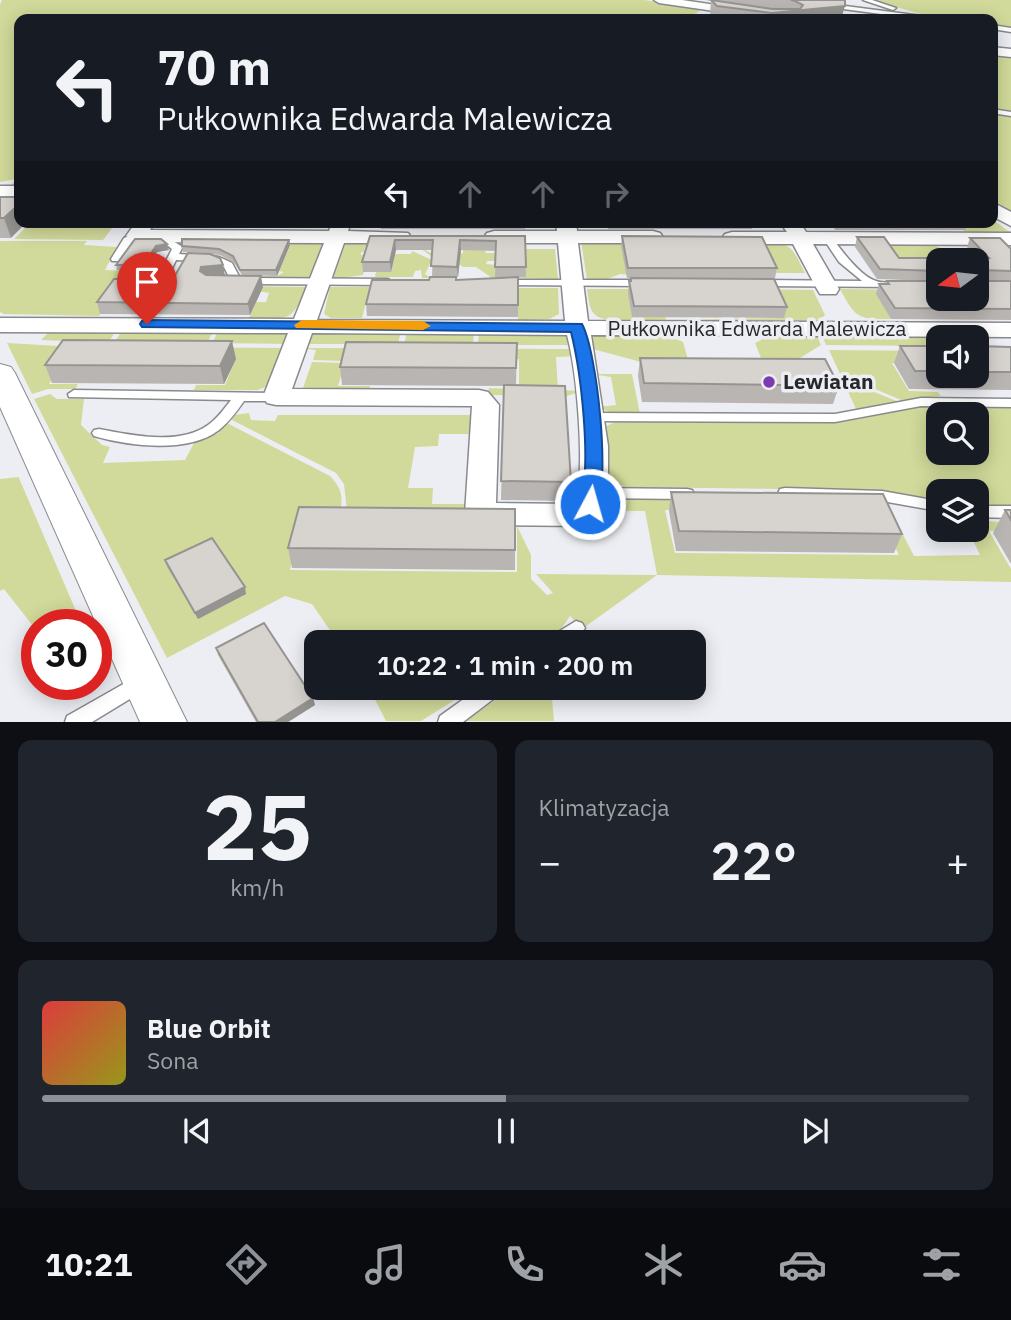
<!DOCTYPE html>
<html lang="pl">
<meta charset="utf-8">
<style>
body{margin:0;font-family:"IBM Plex Sans",sans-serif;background:#20242c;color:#f1f3f6;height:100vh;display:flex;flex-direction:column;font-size:26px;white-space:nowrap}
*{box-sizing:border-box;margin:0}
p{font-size:23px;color:#9ea1a6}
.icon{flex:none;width:38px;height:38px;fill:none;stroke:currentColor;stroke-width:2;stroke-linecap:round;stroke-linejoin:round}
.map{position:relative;height:722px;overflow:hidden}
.drawer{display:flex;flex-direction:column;gap:18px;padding:18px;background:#0d0f14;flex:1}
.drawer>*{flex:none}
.banner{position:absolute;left:14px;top:14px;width:984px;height:214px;border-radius:14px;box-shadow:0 4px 18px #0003;background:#171b24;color:#f1f3f6;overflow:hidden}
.needle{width:46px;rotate:255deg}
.tools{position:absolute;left:926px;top:248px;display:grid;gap:14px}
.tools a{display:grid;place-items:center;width:63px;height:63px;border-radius:14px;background:#171b24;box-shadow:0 4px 18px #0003;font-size:35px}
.speed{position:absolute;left:21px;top:609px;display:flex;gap:14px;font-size:35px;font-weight:700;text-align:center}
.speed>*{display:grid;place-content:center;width:91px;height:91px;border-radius:50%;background:#171b24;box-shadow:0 4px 18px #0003;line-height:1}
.speed .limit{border:10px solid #d22;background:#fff;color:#111}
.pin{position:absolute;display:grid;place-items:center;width:60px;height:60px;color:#fff;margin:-72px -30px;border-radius:50% 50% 50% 0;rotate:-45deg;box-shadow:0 0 7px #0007}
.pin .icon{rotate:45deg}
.me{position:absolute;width:77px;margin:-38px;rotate:6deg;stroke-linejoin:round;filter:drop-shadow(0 0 5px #0008)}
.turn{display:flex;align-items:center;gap:24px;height:147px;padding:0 28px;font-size:32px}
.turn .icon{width:91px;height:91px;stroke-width:2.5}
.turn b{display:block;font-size:49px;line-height:60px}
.lanes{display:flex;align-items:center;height:66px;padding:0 28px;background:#0003;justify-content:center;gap:35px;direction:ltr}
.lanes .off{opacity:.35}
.big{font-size:52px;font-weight:600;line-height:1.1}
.drawer .widget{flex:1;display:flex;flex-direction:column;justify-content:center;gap:10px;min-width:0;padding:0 24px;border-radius:14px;background:#20242c}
.drawer .dial{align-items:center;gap:0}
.dial b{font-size:91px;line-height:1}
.song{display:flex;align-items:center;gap:21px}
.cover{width:84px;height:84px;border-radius:10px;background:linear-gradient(135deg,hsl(0 70% 55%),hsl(60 70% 35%))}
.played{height:7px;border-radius:4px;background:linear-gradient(90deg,#8c9099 50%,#363941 50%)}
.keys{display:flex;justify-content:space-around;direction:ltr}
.heat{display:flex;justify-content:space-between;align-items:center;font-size:38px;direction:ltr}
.drawer .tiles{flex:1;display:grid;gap:18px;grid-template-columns:1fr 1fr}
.widget:last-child{grid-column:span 2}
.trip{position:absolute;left:304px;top:630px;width:402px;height:70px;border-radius:14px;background:#171b24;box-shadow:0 4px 18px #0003;font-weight:600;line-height:70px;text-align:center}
.tab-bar{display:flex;height:112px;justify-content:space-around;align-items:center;background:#090b0e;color:#9ea1a6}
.tab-bar .icon{width:49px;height:49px}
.tab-bar .on{color:#8c9099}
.tab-bar b{font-size:32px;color:#f1f3f6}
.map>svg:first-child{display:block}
</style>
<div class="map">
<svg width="1011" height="722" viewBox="0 0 1011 722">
<rect width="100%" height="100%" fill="#eceef3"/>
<path fill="#d1da9a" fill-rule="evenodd" d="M 2,0 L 644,0 L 701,8 L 697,13 L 682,18 L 694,15 L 714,15 L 718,19 L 19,19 L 19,187 L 10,187 L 16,179 L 0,182 L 0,5 Z
M 872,0 L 1011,0 L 1011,28 L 992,26 L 992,19 L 931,17 Z
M 992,55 L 1011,57 L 1011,113 L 992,110 Z
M 992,113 L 1011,115 L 1011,211 L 992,200 Z
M 992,219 L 1011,233 L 938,235 L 936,232 L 965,232 L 958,222 L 992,222 Z
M 29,224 L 115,224 L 103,240 L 14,239 Z
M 293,239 L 324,240 L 310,279 L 251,279 L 244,277 L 238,266 L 224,258 L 220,252 L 189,252 L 258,252 L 246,276 L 277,276 L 284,272 L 279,271 Z
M 347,239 L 380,240 L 370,247 L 365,247 L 364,250 L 369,252 L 361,252 L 361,255 L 368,255 L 363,275 L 333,279 Z
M 415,240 L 482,241 L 484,246 L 496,242 L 496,249 L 485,250 L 486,253 L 496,253 L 496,261 L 487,261 L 486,264 L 496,265 L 496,277 L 526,277 L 525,249 L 555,249 L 558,279 L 492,278 L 476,267 L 463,267 L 458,263 L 457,259 L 431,256 L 410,241 ZM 456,242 L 463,247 L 463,253 C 450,259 435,256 423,249 L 433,243 Z
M 0,241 L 87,241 L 84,245 L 117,247 L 105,270 L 131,271 L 99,316 L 4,314 L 0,312 Z
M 581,241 L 612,244 L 631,242 L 722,274 L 725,280 L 719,278 L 720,274 L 661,274 L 662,278 L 620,274 L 605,280 L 587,280 Z
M 759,243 C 792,243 791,245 805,273 L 776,273 Z
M 877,243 C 903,243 941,238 959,261 L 938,261 L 938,283 C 894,283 893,285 877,243 Z
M 412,251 L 432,260 L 425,274 L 431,278 L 422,278 L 421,270 L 415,271 L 413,277 L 375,277 L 376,272 L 391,272 L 395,254 L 411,254 Z
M 229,286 L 306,287 C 292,325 286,318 249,318 L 256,302 L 266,302 L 269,293 Z
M 330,287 L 370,287 L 362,318 L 331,318 L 324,314 Z
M 484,288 L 558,288 L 559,314 L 549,319 L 518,320 L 517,292 Z
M 587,289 L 662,289 L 666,320 L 784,318 L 737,289 L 813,290 L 825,315 L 818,321 L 609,320 C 589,317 590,307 587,289 Z
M 840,289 L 908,290 L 877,294 L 891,319 C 858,319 856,319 840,289 Z
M 52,329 L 117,329 L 108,343 L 41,340 Z
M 123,329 L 214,330 L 207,343 L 114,343 Z
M 219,330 L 280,331 L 290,337 L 289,344 L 212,343 Z
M 401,331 L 398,344 L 301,344 L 314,332 Z
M 407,332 L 474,332 L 473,344 L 404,344 Z
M 479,332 L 560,333 L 571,336 L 573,345 L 478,345 Z
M 663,334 L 683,342 L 689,363 L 645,363 L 589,348 L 590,339 L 597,335 Z
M 773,334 L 816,334 L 821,345 L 792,363 L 763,363 L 755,343 Z
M 821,334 L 939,335 L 941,338 L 938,338 L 938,346 L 826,345 Z
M 7,343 L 76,347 L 285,348 L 269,386 L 257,390 L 194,390 L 196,385 L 225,385 L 236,358 L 68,356 L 49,384 L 78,384 L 75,389 L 48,389 L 32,394 Z
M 299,348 L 569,349 L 578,353 L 578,356 L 556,357 L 558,390 L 582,391 L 567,396 L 488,395 L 489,388 L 519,389 L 519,359 L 346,358 L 345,361 L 313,360 L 316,350 Z
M 829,350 L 938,351 L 938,363 L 892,363 L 909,391 L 938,392 L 941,396 L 901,400 L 840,374 Z
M 312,362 L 345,363 L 338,386 L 370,386 L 369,392 L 302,391 Z
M 592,374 L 632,374 L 640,414 L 611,413 L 599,407 L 616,405 L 611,377 Z
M 842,379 L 899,402 L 857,411 Z
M 50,394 L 57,399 L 84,399 L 81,425 L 102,445 L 110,447 L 103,463 L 185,460 L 194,443 L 219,433 L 225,422 L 330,476 C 346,492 342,503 338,524 L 302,524 L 290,570 L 517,572 L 517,526 L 531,555 L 531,579 L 547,595 L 553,593 L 536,574 L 657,575 L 645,511 L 621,511 L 614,504 L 616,501 L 623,497 L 643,497 L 643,500 L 698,499 L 701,509 L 665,510 L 675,553 L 899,555 L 878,512 L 889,508 L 914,556 L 980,555 L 968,530 L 976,530 L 977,521 L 1011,522 L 1011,530 L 989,531 L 1011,569 L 1011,582 L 657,575 L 582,629 L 570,616 L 555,638 L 548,642 L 338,642 L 312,604 L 285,596 L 167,658 L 34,399 Z
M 919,407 L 1011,408 L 1011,506 L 977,505 L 976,492 L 938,492 L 938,500 L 866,490 L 627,487 L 614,483 L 605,476 L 603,428 L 615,422 L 838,423 ZM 938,415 L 976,415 L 976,453 L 938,453 Z
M 249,413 L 251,420 L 275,421 L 278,415 L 479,415 L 474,434 L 439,434 L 438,446 L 415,447 L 408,488 L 433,488 L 432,504 L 470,504 L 473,511 L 347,511 L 344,484 L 336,473 L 232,420 L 234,415 Z
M 19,477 L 19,478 L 82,625 L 37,625 L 37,631 L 4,589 L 0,591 L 0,479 Z
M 369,688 L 474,688 L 421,721 L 386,721 Z
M 513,688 L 551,688 L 554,721 L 466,721 Z"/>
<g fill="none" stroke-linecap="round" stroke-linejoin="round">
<g stroke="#888a8e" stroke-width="3">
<path id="service" d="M 863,0 L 872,0 L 896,8 L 893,10 Z
M 830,4 L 930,17 L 933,19 L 919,19 L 828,7 Z
M 992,25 L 1011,28 L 1011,32 L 992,29 Z
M 992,109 L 1011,112 L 1011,116 L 992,113 Z
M 136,233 L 139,234 L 139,238 L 132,242 L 120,261 L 112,261 L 111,259 L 124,238 Z
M 162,234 L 181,246 L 182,248 L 179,254 L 219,257 L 232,263 L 241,280 L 245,278 L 388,279 L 393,282 L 388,285 L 245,284 L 241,282 L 232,283 L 224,267 L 213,262 L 176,260 L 166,281 L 161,284 L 156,281 L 172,249 L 157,237 Z
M 828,235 L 831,236 C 840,249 861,277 876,281 C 883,284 893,281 900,283 L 901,285 L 900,287 L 760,286 L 755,283 L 760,280 L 862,281 L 839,262 L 823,238 Z
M 501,280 L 644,280 L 649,283 L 644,286 L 497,285 L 496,283 Z
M 74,390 L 276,393 L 282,397 L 276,401 L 244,401 C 237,411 229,422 219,430 C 188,454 129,446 94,436 L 92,433 L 94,430 L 99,429 C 131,435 179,446 208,425 C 217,419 224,409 231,400 L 69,397 L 68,394 Z
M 921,398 L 1011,399 L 1011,407 L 921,406 L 835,422 L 591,421 L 584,417 L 591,413 L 835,414 Z
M 593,488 L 687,489 L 692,490 L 694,494 L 692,498 L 687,499 L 593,498 L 588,497 L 586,493 L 588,489 Z
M 785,488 L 882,491 L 938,501 L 938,511 L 882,501 L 785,498 L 780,497 L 778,493 L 780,489 Z
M 976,506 L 1011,506 L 1011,518 L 976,517 Z
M 576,621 L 582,623 L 585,628 C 576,643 563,642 547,642 L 550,637 Z
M 141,674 L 148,676 L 150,682 L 148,688 L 92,722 L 65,722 L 67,716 Z
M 479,688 L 502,688 L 500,694 L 463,722 L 438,722 L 440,716 Z"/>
</g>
<g stroke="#888a8e" stroke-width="3">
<path id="minor" d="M 654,0 L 682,0 L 792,16 L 798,19 L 770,19 L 659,3 Z
M 992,47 L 1011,49 L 1011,57 L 992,55 Z
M 0,186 L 19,186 L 19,196 L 0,196 Z
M 992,202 L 1011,212 L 1011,226 L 992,216 Z
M 136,222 L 155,222 L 150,230 L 329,231 L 332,222 L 351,222 L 348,231 L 408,233 L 411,237 L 408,241 L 401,243 L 344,243 L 317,320 L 565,321 L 558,243 L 494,243 L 487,241 L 484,237 L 487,233 L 494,231 L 557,231 L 556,222 L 576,222 L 577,231 L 653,231 L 660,233 L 663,237 L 660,241 L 653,243 L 578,243 L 588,321 L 1011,323 L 1011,337 L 591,335 L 608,446 L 608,493 L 597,523 L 586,526 L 480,525 L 469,522 L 465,514 L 472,406 L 276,405 L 267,403 L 263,397 L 288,333 L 0,332 L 0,318 L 294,319 L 324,243 L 136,242 L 126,236 ZM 312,333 L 567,335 C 577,371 586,470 575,504 L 496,503 L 499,405 L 488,392 L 479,390 L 292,389 Z
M 794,222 L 801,224 L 806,232 L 1011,233 L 1011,245 L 813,244 L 839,289 L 836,294 L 820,294 L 817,289 L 793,244 L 732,244 L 725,242 L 722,238 L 725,234 L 732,232 L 787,232 L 784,228 L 787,224 Z"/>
</g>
<g stroke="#888a8e" stroke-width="2">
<path id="tertiary" d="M 0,364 L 11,367 L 15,373 L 187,722 L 140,722 L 0,407 Z"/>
</g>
<use href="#service" fill="#fff" fill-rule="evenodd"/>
<use href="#minor" fill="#fff" fill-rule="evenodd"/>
<use href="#tertiary" fill="#fff" fill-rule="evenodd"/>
</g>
<path fill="#b9b5b2" d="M 705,0 L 845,0 L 842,19 L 715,19 L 710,13 L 711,1 Z
M 0,197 L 11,238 L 0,238 Z
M 153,222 L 300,222 L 298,228 L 155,227 Z
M 380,222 L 525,222 L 525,229 L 381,229 Z
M 606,222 L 754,222 L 752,229 L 608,229 Z
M 831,222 L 968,222 L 965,230 L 835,230 Z
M 370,236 L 525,236 L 526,277 L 495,277 L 496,251 L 461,250 L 458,277 L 432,277 L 433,250 L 396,250 L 391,272 L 363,272 L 362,262 Z
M 622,236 L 777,268 L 775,278 L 627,278 L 621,246 Z
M 857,237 L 899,258 L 976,258 L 967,247 L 970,238 L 1011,249 L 1011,281 L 979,280 L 1011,281 L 1011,320 L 891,319 L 876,294 L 879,284 L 886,284 L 887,281 L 976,299 L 938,261 L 938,281 L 877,279 L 855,247 Z
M 289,240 L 290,245 L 277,276 L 242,275 L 234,262 L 220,255 L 210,254 L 225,275 L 263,287 L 250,315 L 100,314 L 97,302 L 173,279 L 206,253 L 183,252 L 182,246 Z
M 167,244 L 169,250 L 157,252 L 144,271 L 117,270 L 116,265 Z
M 518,277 L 518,317 L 367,316 L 366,304 L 456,280 Z
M 631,278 L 787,307 L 784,318 L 632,317 L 628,293 L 629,281 L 630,281 Z
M 517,343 L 516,385 L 571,482 L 570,501 L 501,500 L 504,386 L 342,385 L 340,367 Z
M 900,346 L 938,346 L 938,376 L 976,376 L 976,346 L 1011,347 L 1011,390 L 909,389 L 894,363 Z
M 640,358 L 839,386 L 833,404 L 642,402 L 638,376 Z
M 236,359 L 224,384 L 52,383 L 45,365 Z
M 671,492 L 902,534 L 894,553 L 676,551 L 669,511 Z
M 515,509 L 515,570 L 292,568 L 288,548 Z
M 1005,510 L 1011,510 L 1011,564 L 993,533 Z
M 165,560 L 246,594 L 198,619 L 167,567 Z
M 216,648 L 313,698 L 315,705 L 288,722 L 256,722 L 218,655 Z"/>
<path fill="#969491" d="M 845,6 L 841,19 L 770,19 L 771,13 Z
M 19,204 L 19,222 L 27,222 L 11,238 L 4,218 Z
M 289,240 L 290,245 L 277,276 L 276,270 Z
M 395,240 L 396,250 L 391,272 L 390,262 Z
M 460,240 L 461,250 L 458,277 L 457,267 Z
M 167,244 L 169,250 L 157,252 L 144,271 L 143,265 L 156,246 Z
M 223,265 L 225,276 L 204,278 L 200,271 L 201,267 Z
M 261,276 L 263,287 L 250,315 L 248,304 Z
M 232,341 L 236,359 L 224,384 L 220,366 Z
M 245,587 L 246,594 L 198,619 L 195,613 Z
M 313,698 L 315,705 L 288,722 L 275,722 Z"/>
<path fill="#d7d3cf" stroke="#969491" stroke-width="2" d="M 711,0 L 772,9 L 800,9 L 803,5 L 795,1 L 791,0 L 845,0 L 845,6 L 771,13 L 717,6 Z
M 0,197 L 19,197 L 19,204 L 4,218 L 0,218 Z
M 370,236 L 525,236 L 526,267 L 495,267 L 496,241 L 460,240 L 457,267 L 431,266 L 433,240 L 395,240 L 390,262 L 362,262 Z
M 622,236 L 762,237 L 777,268 L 628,268 Z
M 857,237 L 884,237 L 899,258 L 989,258 L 970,238 L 1000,238 L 1011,249 L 1011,271 L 980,270 L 977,279 L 980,281 L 1011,281 L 1011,309 L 895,308 L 879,284 L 889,284 L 887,281 L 938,281 L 938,299 L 976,299 L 976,261 L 938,261 L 938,271 L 880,269 Z
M 135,239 L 161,239 L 167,244 L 156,246 L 143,265 L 116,265 Z
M 182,239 L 289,240 L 276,270 L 240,270 L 233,256 L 219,249 L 182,246 Z
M 188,253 L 210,254 L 220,258 L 223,265 L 201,267 L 200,271 L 206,275 L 261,276 L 248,304 L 97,302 L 114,279 L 173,279 Z
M 430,277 L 456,277 L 456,280 L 518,277 L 518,305 L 366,304 L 372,280 L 429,280 Z
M 631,278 L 774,279 L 787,307 L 634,306 L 629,281 L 631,281 Z
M 63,340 L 232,341 L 220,366 L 45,365 Z
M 346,342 L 517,343 L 516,368 L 340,367 Z
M 900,346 L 938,346 L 938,371 L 915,371 Z
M 976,346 L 1011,347 L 1011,372 L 976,372 Z
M 640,358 L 825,359 L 839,386 L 644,383 Z
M 504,385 L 565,386 L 571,482 L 501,481 Z
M 671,492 L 883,494 L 902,534 L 679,531 Z
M 299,507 L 515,509 L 515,550 L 288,548 Z
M 1005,510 L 1011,510 L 1011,520 Z
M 212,538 L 245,587 L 195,613 L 165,560 Z
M 264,623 L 313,698 L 275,722 L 258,722 L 216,648 Z"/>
<path fill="#1a73e8" stroke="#114b97" stroke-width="2" d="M 147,320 L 582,324 C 597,351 611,483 596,509 L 583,509 L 580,504 C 592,464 581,372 571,332 L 142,327 L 140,324 L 142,321 Z"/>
<path fill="#f59e0b" d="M 302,320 L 423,321 L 431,326 L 423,330 L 296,328 L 294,325 Z"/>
<circle fill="#7d3baf" stroke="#eceef3" stroke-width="2.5" cx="769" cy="382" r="7"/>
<g text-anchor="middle" stroke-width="7" stroke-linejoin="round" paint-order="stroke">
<g font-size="21" fill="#27282a" stroke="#eceef3">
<text x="757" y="336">Pułkownika Edwarda Malewicza</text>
</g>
<g font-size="21" font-weight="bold" fill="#27282a" stroke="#eceef3" text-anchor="start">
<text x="783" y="389">Lewiatan</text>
</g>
</g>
</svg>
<div class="tools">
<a><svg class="needle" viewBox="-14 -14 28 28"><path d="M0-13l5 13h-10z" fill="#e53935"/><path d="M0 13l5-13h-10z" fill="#9ea1a6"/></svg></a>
<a><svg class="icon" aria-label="sound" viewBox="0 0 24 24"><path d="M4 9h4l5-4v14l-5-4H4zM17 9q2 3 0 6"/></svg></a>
<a><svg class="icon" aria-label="search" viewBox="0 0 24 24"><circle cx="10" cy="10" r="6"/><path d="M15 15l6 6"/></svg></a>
<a><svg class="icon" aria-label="layers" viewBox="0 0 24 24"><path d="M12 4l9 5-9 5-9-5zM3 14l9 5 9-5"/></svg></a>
</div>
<div class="speed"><div class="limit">30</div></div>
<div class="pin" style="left:147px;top:324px;background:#d93025"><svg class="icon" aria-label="arrive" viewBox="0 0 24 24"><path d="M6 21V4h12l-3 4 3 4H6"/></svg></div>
<svg class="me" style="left:590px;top:504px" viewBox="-20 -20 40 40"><circle r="17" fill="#1a73e8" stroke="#fff" stroke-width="3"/><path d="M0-11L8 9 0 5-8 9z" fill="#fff"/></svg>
<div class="trip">10:22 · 1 min · 200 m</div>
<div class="banner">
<div class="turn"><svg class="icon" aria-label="left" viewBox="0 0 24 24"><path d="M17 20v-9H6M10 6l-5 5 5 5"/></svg><div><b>70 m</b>Pułkownika Edwarda Malewicza</div></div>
<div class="lanes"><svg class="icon" aria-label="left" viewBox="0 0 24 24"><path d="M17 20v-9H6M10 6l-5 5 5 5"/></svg><svg class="icon off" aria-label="ahead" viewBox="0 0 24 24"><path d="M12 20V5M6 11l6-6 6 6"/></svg><svg class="icon off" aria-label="ahead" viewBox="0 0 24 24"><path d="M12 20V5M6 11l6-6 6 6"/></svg><svg class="icon off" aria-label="right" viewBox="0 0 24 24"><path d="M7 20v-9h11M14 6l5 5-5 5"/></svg></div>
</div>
</div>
<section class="drawer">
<div class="tiles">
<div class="widget dial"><b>25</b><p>km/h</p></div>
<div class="widget"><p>Klimatyzacja</p>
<div class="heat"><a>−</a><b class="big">22°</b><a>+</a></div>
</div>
<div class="widget">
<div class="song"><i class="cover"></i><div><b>Blue Orbit</b><p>Sona</p></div></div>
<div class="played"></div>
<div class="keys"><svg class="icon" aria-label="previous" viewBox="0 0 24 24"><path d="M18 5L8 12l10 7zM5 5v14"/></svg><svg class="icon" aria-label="pause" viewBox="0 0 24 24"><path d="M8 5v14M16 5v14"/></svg><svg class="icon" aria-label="next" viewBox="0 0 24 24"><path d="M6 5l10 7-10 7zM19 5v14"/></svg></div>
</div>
</div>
</section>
<nav class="tab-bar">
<b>10:21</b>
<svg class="icon on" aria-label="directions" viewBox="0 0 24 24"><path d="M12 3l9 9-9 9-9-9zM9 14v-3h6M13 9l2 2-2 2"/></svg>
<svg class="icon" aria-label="music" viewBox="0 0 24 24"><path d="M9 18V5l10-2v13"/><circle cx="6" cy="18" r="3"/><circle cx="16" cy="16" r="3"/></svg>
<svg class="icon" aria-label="phone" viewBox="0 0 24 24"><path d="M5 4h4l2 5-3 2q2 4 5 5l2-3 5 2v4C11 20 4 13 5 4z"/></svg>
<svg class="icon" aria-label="climate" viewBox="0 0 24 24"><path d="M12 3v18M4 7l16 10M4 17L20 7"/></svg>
<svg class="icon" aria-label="car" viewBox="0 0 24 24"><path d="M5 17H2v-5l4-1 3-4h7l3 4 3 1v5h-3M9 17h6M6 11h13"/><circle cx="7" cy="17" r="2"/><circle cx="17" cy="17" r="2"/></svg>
<svg class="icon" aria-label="filters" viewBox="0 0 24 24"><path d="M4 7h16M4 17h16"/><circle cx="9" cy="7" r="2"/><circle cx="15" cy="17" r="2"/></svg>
</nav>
